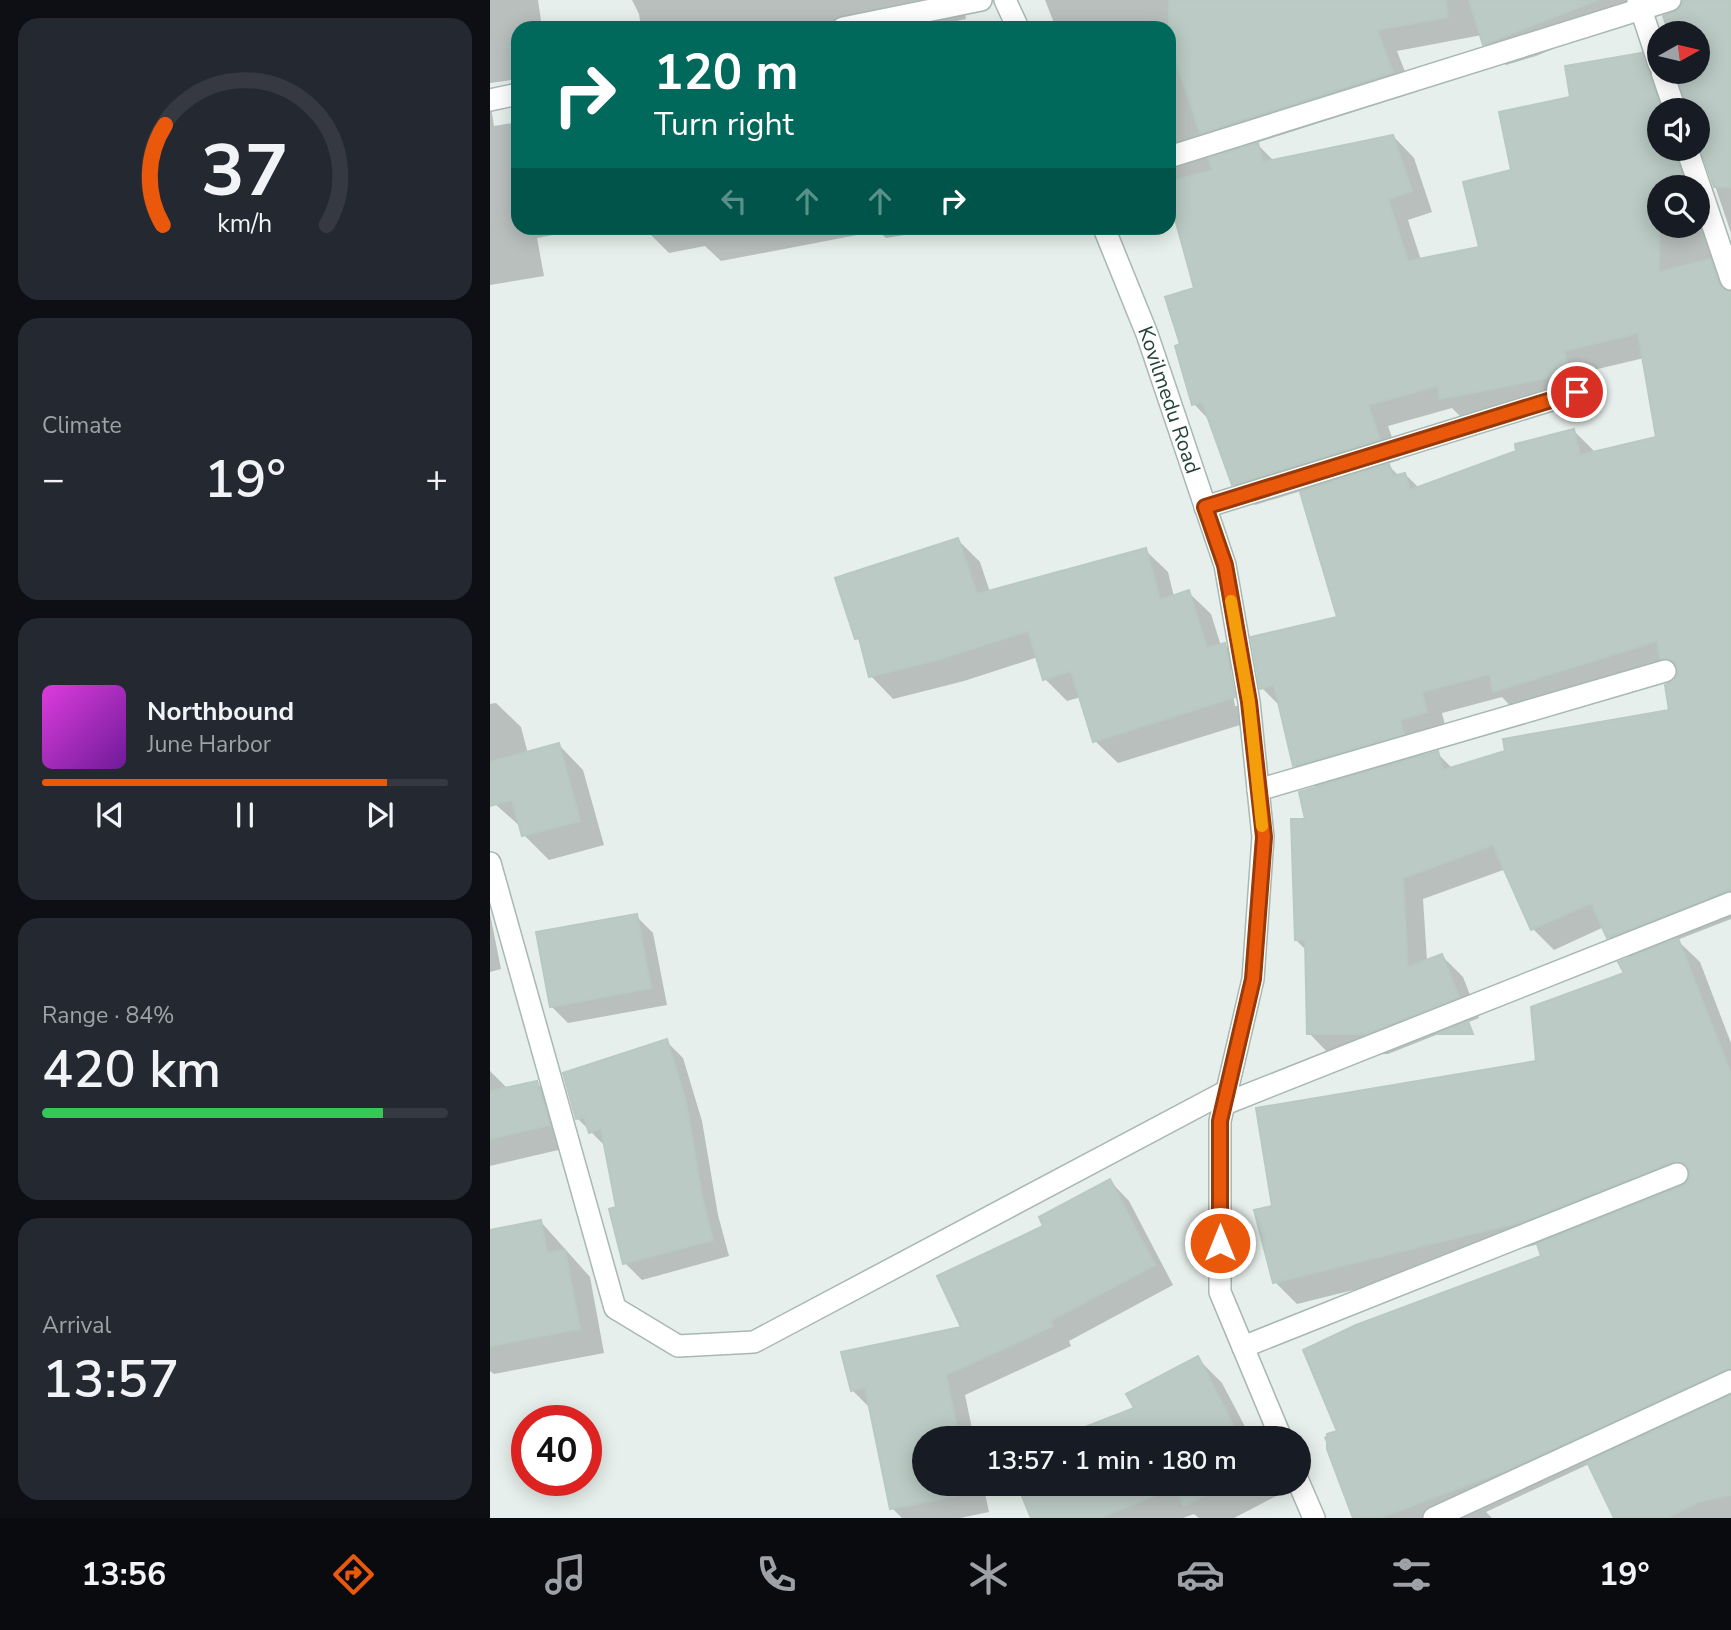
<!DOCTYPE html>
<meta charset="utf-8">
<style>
body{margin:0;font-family:"Nunito Sans",sans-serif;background:#242831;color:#f1f3f6;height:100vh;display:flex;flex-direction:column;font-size:26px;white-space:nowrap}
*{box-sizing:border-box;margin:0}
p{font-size:23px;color:#9ea1a6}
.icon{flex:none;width:38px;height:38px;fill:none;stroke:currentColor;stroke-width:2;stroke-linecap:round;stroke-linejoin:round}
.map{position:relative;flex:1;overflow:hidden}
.drawer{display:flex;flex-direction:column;gap:18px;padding:18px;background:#0d0f14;width:490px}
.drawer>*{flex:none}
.top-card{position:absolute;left:21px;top:21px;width:665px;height:214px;border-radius:21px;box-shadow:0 4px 18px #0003;background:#00695c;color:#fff;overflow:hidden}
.needle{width:46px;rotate:82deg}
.controls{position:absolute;left:1157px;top:21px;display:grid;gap:14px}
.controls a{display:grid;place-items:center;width:63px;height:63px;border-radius:50%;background:#171b24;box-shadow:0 4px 18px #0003;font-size:35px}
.speed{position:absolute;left:21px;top:1405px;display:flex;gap:14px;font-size:35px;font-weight:700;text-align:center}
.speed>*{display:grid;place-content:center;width:91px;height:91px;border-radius:50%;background:#171b24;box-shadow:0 4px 18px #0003;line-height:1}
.speed .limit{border:10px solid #d22;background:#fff;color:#111}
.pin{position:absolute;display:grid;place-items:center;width:60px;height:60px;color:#fff;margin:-30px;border:4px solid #fff;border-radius:50%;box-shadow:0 2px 7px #0007}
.me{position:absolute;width:77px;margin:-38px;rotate:0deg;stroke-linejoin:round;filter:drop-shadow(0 0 5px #0008)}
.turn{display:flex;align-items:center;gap:24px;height:147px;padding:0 28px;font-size:32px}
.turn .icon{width:91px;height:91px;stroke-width:2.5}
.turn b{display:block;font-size:49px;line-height:60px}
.lanes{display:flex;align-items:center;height:66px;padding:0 28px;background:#0003;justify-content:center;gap:35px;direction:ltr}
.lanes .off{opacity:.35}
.big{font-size:52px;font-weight:600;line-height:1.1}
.drawer .widget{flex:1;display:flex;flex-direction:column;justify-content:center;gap:10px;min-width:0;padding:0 24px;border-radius:21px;background:#242831}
.drawer .dial{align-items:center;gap:0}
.dial svg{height:182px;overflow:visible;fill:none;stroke:#363941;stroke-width:7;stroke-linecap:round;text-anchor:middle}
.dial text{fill:#f1f3f6;stroke:none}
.song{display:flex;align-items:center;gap:21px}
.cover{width:84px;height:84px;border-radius:10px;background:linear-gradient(135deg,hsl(300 70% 55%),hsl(280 70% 35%))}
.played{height:7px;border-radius:4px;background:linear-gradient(90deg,#ea580c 85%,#363941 85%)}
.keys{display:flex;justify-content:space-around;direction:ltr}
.heat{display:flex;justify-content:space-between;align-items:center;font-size:38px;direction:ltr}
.charge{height:10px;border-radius:5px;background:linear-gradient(90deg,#34c759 84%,#363941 0)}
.trip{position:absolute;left:422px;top:1426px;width:399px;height:70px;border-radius:35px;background:#171b24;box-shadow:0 4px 18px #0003;font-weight:600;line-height:70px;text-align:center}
.menu{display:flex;height:112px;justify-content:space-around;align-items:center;background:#090b0e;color:#9ea1a6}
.menu .icon{width:49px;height:49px}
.menu .on{color:#ea580c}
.menu b{font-size:32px;color:#f1f3f6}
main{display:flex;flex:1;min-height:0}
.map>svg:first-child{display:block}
</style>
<main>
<section class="drawer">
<div class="widget dial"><svg viewBox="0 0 100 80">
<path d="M14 69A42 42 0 1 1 86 69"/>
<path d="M14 69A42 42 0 0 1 15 25" stroke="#ea580c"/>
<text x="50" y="56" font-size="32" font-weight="700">37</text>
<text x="50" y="72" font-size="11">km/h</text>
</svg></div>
<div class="widget"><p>Climate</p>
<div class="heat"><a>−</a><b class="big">19°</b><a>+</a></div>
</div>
<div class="widget">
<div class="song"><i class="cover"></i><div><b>Northbound</b><p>June Harbor</p></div></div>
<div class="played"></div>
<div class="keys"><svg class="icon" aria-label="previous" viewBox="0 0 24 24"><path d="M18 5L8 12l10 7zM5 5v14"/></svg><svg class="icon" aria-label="pause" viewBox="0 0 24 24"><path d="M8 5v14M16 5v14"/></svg><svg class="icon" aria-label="next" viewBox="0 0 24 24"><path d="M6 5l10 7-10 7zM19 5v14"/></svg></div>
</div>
<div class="widget"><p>Range · 84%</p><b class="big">420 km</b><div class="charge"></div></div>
<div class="widget"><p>Arrival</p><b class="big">13:57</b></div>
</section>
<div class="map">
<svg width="1241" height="1518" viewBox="0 0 1241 1518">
<rect width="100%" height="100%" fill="#e6efeb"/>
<path fill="#0003" fill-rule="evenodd" d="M 0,0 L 48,0 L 52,28 L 28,28 L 28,79 L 0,83 Z
M 142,0 L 473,0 L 476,19 L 457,23 L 462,28 L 151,28 L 149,14 Z
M 555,0 L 1241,0 L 1241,233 L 1215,156 L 1205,167 L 1241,282 L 1241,919 L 1187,940 L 1210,962 L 1241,1043 L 1241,1518 L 1126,1518 L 1099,1464 L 996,1512 L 1002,1518 L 865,1518 L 834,1437 L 849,1432 L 1053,1257 L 1049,1244 L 807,1304 L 785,1282 L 784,1207 L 1047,1063 L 1136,974 L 1141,959 L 1119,937 L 1114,927 L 1064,950 L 1043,929 L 1016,869 L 933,899 L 937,961 L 952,956 L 973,977 L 989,1018 L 898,1054 L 840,1055 L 819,1033 L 817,951 L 806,940 L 818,821 L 827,788 L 804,765 L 791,707 L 772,688 L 849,618 L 811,491 L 765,505 L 743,484 L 721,422 L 704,404 L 692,346 L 706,290 L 679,190 L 679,28 L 566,28 ZM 1177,1 L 1188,12 L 1175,17 L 1180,33 L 1208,33 L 1208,72 L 1187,72 L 1198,110 L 1208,110 L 1208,149 L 1169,149 L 1169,110 L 1184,110 L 1172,76 L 1151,55 L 1082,99 L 1023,172 L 992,248 L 931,260 L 918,220 L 942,212 L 924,158 L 903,136 L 784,161 L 766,143 L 923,93 L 907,51 L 992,35 L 994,44 L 1016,65 L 1046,56 ZM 1169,187 L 1208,187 L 1208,226 L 1169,226 ZM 1154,358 L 1168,438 L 1105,452 L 1084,431 L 929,488 L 915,474 L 909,476 L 897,464 L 910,460 L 898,426 L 962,408 L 973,419 L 1100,394 L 1095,372 ZM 1179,665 L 1188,674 L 1181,711 L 963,769 L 947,753 L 934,757 L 931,741 L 957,733 L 952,713 L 1012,697 L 1026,712 Z
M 0,100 L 4,126 L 28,122 L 28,228 L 100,228 L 47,238 L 54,276 L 0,285 Z
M 154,228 L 458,228 L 396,238 L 388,231 L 231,261 L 215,246 L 179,253 Z
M 468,540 L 490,562 L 500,592 L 655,550 L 678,572 L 684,597 L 698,592 L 721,614 L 731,646 L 735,645 L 757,668 L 766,720 L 628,763 L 605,741 L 591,697 L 577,701 L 555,679 L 548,657 L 474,681 L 403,699 L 381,676 L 372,644 L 367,638 ZM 738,670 L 742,670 L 748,706 L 745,706 Z
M 6,703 L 31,727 L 38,754 L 69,745 L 93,770 L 114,845 L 59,860 L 34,835 L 32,828 L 5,804 L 0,793 L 0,704 Z
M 0,914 L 11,969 L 0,972 Z
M 146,916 L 163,933 L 177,1005 L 78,1023 L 61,1006 Z
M 176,1041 L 193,1058 L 212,1121 L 228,1215 L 239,1256 L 152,1280 L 135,1263 L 117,1148 L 87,1118 Z
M 0,1071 L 18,1089 L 47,1083 L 68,1105 L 81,1147 L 0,1166 Z
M 620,1181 L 639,1201 L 683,1285 L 579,1341 L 581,1346 L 475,1395 L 484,1438 L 434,1438 L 434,1484 L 493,1484 L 499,1512 L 470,1518 L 412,1518 L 402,1508 L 381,1409 L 362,1390 L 473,1328 L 556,1227 Z
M 51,1222 L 100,1277 L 114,1353 L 4,1374 L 0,1371 L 0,1231 Z
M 707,1358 L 732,1383 L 761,1438 L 571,1438 L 646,1408 Z
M 529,1484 L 785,1484 L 790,1494 L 744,1518 L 709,1518 L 704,1514 L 693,1518 L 542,1518 Z"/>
<path fill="#bbcac4" stroke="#b8c9c2" stroke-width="2" d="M 679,0 L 956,0 L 958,17 L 887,30 L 903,72 L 710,133 L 679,40 Z
M 979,0 L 1107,0 L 993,45 Z
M 1193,0 L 1241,0 L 1241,187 L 1224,187 L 1208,142 L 1208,110 L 1198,110 L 1186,72 L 1208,72 L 1208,33 L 1179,33 L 1173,16 L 1189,9 Z
M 1152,53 L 1171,110 L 1169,149 L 1184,149 L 1196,187 L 1169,187 L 1169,272 L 1220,259 L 1229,284 L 1241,292 L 1241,889 L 1117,938 L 1101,903 L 1041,930 L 1003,845 L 913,878 L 918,967 L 952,954 L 969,997 L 876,1034 L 817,1034 L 815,940 L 805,940 L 801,819 L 815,819 L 809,792 L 948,751 L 953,770 L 1015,751 L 1013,739 L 1179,710 L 1175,685 L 1184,681 L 1188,673 L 1184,661 L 1170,659 L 1167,641 L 1003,692 L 1000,674 L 932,692 L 937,712 L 910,720 L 914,734 L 803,766 L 784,685 L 770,689 L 761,637 L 847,617 L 810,492 L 899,464 L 903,476 L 915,473 L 920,490 L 1026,451 L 1025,444 L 1084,429 L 1090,455 L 1166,437 L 1148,333 L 1074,351 L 1080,374 L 950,399 L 948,386 L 878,405 L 890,439 L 742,485 L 712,402 L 702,405 L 685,346 L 690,344 L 675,297 L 704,288 L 679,197 L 679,182 L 722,170 L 718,158 L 768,143 L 773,162 L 903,135 L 922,191 L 898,199 L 918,261 L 989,247 L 973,182 L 1021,170 L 1009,112 L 1080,97 L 1075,66 Z
M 468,538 L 487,594 L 656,548 L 670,600 L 699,590 L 717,648 L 735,643 L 745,697 L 603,742 L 581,671 L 553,680 L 538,631 L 450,659 L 379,677 L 369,638 L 365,639 L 345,578 Z
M 69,743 L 90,821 L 32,836 L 22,800 L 0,806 L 0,762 Z
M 147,914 L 161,988 L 60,1007 L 46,932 Z
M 1188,938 L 1241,1074 L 1241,1368 L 1012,1472 L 890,1518 L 863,1518 L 837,1449 L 837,1434 L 847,1431 L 813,1350 L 866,1325 L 1051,1256 L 1047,1244 L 1192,1186 L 1198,1182 L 1199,1170 L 1195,1163 L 1182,1162 L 1035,1221 L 783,1283 L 764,1210 L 782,1206 L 766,1108 L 1046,1061 L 1041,1007 L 1134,973 L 1128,962 Z
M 978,1021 L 983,1034 L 947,1034 Z
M 177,1039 L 196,1102 L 212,1196 L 223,1240 L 133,1264 L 119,1209 L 126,1207 L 111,1129 L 99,1133 L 94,1117 L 86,1119 L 73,1073 Z
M 47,1081 L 60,1125 L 0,1139 L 0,1091 Z
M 620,1179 L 665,1265 L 560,1321 L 563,1326 L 456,1375 L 469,1438 L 434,1438 L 434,1484 L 478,1484 L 480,1493 L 400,1509 L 375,1387 L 361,1391 L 351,1352 L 471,1327 L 447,1276 L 553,1226 L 549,1217 Z
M 51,1220 L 57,1253 L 75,1250 L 90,1329 L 0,1346 L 0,1230 Z
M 708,1356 L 750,1438 L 567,1438 L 644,1408 L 636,1394 Z
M 1241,1395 L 1241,1495 L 1208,1502 L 1177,1518 L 1124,1518 L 1097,1462 Z
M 527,1484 L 738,1484 L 694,1506 L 685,1487 L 610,1518 L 541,1518 Z"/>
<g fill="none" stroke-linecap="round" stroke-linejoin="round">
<g stroke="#a8b8b2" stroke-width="24">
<g id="minor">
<path d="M 515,0 L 528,28"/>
<path d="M 1148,0 L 1169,64"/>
<path d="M 353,28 L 491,0"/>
<path d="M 1172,72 L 1185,110"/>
<path d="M 0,100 L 28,94"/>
<path d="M 1197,149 L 1241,279"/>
<path d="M 679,157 L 1180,0"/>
<path id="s1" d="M 614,228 L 657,334 L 735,565 L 759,702 L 773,837 L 763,979 L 730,1121 L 730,1292 L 791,1438"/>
<path d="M 715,507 L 1087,392"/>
<path d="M 768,790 L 1175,671"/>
<path d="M 0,863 L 125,1308 L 188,1346 L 264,1342 L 735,1092"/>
<path d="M 732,1105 L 1241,903"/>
<path d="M 753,1347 L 1187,1174"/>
<path d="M 808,1481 L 824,1518"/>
<path d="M 944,1518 L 1241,1381"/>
</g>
</g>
<use href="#minor" stroke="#fff" stroke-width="21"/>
</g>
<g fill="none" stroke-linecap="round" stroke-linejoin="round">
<g stroke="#983908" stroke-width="18">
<path id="route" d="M 730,1243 L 730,1121 L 763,979 L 774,837 L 759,702 L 740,593 L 735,565 L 715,507 L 1087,392"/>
</g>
<use href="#route" stroke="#ea580c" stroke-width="12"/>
<path stroke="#f59e0b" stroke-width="12" d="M 741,601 L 759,702 L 772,826"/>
</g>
<g text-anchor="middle" stroke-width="7" stroke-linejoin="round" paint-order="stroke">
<g font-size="21" fill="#24423a" stroke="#f7fbf9">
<text dy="7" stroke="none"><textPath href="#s1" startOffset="184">Kovilmedu Road</textPath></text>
</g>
</g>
</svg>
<div class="controls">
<a><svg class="needle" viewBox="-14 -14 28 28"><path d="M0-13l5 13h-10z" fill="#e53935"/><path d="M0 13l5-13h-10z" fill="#9ea1a6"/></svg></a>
<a><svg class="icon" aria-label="sound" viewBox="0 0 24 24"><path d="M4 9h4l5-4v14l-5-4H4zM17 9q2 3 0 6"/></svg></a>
<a><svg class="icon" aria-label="search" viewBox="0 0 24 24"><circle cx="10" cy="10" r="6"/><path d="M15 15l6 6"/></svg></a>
</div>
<div class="speed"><div class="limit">40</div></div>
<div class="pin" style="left:1087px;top:392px;background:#d93025"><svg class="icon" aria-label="arrive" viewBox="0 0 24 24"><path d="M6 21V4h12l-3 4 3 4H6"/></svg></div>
<svg class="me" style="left:730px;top:1243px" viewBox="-20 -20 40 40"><circle r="17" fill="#ea580c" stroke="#fff" stroke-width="3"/><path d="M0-11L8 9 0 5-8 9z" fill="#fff"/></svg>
<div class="trip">13:57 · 1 min · 180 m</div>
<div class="top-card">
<div class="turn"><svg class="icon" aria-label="right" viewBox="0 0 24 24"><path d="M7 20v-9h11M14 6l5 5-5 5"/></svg><div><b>120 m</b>Turn right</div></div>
<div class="lanes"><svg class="icon off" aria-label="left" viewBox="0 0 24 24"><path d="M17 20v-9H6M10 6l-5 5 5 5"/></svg><svg class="icon off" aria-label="ahead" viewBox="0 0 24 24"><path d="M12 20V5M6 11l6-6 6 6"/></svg><svg class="icon off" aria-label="ahead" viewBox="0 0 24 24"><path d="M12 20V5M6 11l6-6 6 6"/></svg><svg class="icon" aria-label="right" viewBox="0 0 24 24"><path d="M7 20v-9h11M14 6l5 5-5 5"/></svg></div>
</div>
</div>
</main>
<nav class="menu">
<b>13:56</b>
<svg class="icon on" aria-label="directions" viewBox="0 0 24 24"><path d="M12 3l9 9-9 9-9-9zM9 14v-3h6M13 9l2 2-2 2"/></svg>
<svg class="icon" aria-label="music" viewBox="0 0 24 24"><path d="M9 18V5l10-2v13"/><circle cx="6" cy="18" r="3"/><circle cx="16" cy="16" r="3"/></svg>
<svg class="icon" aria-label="phone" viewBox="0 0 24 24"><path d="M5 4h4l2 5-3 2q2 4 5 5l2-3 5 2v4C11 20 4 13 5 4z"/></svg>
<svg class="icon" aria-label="climate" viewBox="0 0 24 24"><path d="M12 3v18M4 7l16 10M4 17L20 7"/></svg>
<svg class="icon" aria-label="car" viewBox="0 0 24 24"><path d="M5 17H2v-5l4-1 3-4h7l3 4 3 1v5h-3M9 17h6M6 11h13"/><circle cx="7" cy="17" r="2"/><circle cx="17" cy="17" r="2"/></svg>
<svg class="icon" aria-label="filters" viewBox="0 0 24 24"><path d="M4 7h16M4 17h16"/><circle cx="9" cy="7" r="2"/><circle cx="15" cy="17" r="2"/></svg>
<b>19°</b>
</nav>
